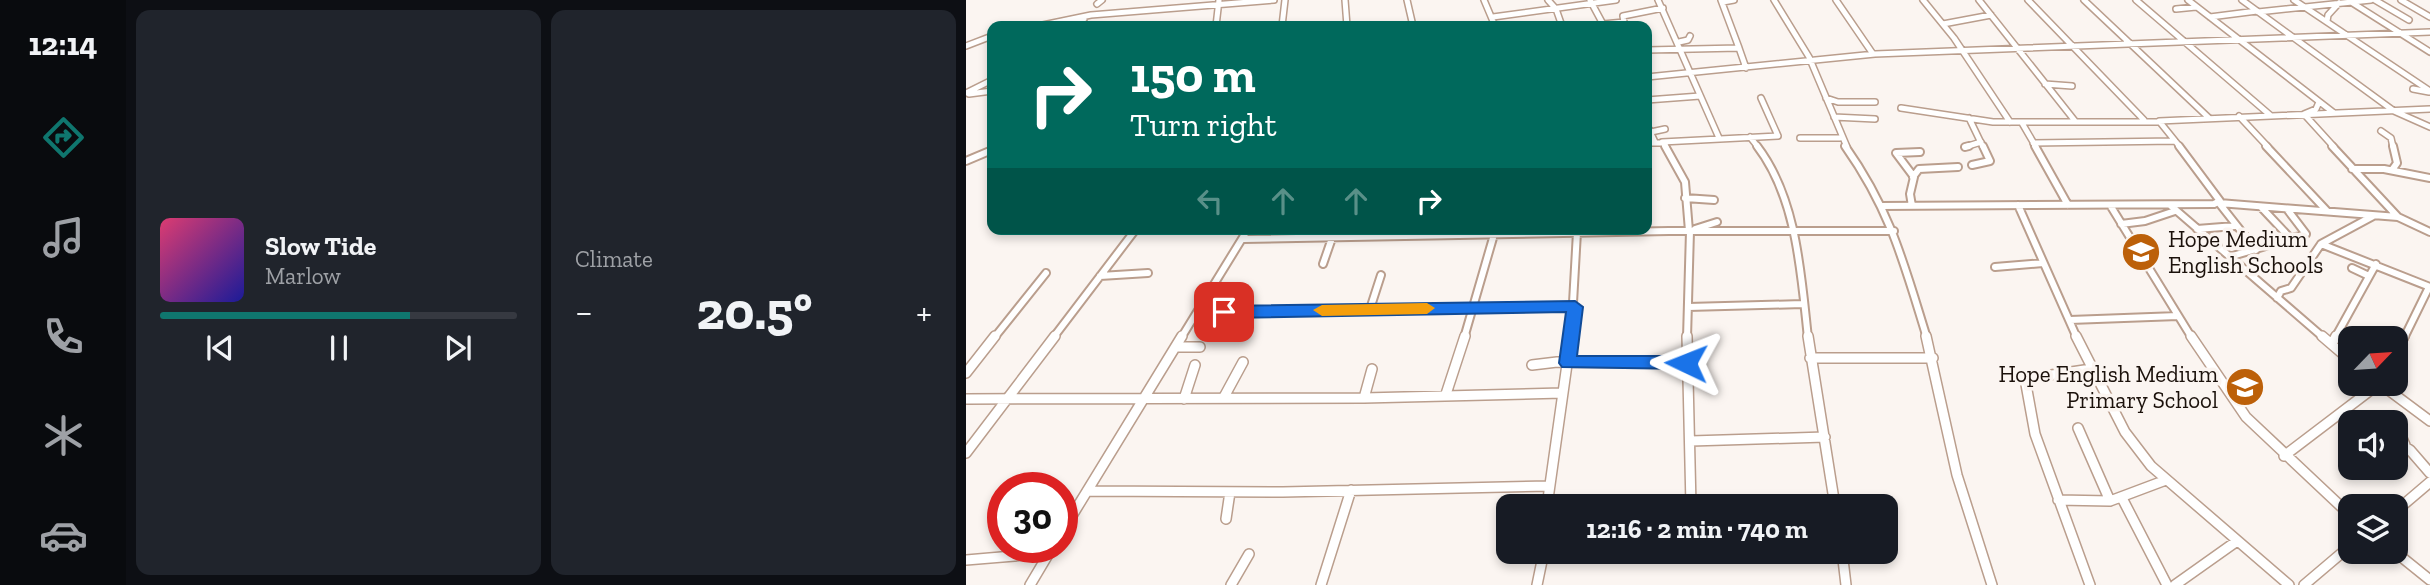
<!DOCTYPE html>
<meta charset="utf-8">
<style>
body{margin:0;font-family:"Zilla Slab",serif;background:#20242c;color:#f1f3f6;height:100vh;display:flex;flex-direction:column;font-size:26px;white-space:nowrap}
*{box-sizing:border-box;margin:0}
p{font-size:23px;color:#9ea1a6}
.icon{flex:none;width:38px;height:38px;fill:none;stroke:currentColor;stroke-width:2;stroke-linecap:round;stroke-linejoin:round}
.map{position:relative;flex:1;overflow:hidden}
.panel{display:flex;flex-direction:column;gap:10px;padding:10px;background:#0d0f14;width:840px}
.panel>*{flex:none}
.hud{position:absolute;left:21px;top:21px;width:665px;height:214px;border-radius:14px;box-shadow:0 4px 10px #0003;background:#00695c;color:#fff;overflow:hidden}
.needle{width:46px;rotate:65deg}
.fabs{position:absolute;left:1372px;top:326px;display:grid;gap:14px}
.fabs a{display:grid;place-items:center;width:70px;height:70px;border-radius:14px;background:#171b24;box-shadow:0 4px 10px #0003;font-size:35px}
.speed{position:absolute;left:21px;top:472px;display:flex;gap:14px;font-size:35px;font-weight:700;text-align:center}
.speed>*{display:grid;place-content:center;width:91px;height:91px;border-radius:50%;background:#171b24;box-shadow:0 4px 10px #0003;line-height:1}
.speed .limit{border:10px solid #d22;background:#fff;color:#111}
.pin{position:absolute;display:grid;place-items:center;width:60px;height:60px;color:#fff;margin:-30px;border-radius:14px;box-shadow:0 4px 10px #0006}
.me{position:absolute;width:77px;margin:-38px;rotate:272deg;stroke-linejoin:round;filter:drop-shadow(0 0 5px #0008)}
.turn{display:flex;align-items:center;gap:24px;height:147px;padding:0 28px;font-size:32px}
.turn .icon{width:91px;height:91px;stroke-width:2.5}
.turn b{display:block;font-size:49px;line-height:60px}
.lanes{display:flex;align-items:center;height:66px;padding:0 28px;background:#0003;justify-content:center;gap:35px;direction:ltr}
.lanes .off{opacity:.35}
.big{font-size:52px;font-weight:700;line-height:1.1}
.panel .widget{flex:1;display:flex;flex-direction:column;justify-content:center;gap:10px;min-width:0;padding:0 24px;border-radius:14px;background:#20242c}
.song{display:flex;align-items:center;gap:21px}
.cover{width:84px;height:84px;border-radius:10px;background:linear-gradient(135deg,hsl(340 70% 55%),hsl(240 70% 35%))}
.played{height:7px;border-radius:4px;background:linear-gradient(90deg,#0f766e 70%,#363941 70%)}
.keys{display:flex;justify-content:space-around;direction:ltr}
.heat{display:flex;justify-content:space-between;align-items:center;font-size:38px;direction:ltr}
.panel .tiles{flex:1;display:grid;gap:10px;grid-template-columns:repeat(2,1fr)}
.trip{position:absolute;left:530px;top:494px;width:402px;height:70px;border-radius:14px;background:#171b24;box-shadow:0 4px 10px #0003;font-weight:700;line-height:70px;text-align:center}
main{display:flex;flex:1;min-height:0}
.tab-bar{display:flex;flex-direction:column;width:126px;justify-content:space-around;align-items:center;background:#090b0e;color:#9ea1a6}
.tab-bar .icon{width:49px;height:49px}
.tab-bar .on{color:#0f766e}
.tab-bar b{font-size:32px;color:#f1f3f6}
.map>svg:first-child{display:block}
</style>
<main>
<nav class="tab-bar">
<b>12:14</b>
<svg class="icon on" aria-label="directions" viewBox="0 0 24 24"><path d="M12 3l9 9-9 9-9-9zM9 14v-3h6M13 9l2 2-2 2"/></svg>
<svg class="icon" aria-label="music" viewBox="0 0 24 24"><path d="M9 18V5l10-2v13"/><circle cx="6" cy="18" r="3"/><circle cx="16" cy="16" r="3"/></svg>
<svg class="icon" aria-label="phone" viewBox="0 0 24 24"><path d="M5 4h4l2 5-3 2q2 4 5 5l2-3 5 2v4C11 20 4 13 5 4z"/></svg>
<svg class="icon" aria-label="climate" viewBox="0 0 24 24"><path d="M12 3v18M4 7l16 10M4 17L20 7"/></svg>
<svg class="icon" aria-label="car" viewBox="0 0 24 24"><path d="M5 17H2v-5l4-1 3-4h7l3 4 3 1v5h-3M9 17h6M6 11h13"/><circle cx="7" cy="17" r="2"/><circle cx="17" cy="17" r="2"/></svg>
</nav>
<section class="panel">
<div class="tiles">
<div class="widget">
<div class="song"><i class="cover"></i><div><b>Slow Tide</b><p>Marlow</p></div></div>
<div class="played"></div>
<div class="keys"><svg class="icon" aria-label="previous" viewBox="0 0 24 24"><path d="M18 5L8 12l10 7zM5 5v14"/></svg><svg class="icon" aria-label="pause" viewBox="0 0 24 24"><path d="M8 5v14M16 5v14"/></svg><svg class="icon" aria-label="next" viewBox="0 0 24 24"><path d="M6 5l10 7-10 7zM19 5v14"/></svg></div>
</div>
<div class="widget"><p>Climate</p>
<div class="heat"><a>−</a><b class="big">20.5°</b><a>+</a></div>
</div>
</div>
</section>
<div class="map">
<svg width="1464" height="585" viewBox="0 0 1464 585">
<rect width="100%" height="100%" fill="#fbf5f1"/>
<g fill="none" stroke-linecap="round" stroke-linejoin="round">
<g stroke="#ba9e8d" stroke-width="8">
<path id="minor-far2" d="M 379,0 L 381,26
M 441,0 L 447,26
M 518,0 L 529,26
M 582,0 L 590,9 L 596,26
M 624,0 L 638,26
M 692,0 L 753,138
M 808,0 L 843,57 L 881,147
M 870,0 L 907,54
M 957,0 L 988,38 L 1044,122
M 1013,0 L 1109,121
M 1062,0 L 1178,120
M 1118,0 L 1243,118
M 1170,0 L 1304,115
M 1222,0 L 1368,113
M 1276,0 L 1428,111 L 1464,127
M 1328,0 L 1464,91
M 1409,0 L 1443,20
M 1435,0 L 1464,17
M 757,2 L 768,0
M 1385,2 L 1464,52
M 131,4 L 136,0
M 1210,9 L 1230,7
M 1292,12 L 1405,0
M 527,17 L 650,0
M 1244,17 L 1291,11
M 1361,21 L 1362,15 L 1373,3
M 637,24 L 658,22 L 657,16 L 697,8
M 977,24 L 1025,15
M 72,26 L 125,15 L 308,0
M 104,26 L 118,19
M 250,26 L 253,0
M 316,26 L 319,0
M 713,42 L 722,40 L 724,36
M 0,46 L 26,36
M 773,48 L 780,68
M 681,50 L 773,48 L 755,0
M 681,77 L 909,54 L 1464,32
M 1079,84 L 1106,86
M 1447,89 L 1463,92
M 0,93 L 26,80
M 3,94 L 26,91
M 860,98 L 872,102 L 909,102
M 681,100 L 734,96
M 1353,102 L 1350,109 L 1338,114 L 1368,147
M 935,108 L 1027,122 L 1193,122
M 1273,116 L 1302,147
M 868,117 L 909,119
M 1003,118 L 1017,147
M 1056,123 L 1070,147
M 681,125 L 689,142
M 1415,131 L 1425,138 L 1427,147
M 685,132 L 699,129
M 784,137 L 792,147
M 834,138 L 874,138
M 696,142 L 812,136 L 795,98
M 681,143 L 698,143 L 700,147
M 1067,143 L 1209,141
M 999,147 L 1015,142
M 1214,147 L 1193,121 L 1464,109"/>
</g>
<g stroke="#ba9e8d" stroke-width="10">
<path id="minor-far1" d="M 699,146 L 719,182 L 723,231
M 791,146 C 831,198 835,274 842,338
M 879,146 C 925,211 938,264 961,338
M 1069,146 L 1102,205
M 1300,146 L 1361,211
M 1366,146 L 1432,217 L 1464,232
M 999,147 L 1003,146
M 0,161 L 26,150
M 1006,165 L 1024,161 L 1017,146
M 1386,169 L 1418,169 L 1464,178
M 1426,170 L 1431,163 L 1427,146
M 947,177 L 953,169 L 992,167
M 719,198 L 748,200
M 1253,203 L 1432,217
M 1253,203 L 1290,250
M 1052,205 L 1111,338
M 1144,205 L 1226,338
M 1204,205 L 1358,338
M 915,206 L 1248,204 L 1254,201 L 1213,146
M 946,206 L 944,194 L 948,177 L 930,153 L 954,152
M 1295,207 L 1326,240
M 1155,224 L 1179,221 L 1209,211
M 729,229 L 751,222
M 1231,229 L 1269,226
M 277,239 L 703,231 L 928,231
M 1355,244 L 1407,216
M 1263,257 L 1340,234 L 1321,209
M 357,264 L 366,238
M 1029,267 L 1077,263
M 1386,268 L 1403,276
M 134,276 L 182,273
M 1311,298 L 1315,291 L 1325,288 L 1355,244 L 1464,287
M 722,307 L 837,304
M 404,309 L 415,275
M 232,313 L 609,307
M 239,313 L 250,297 L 267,295
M 1104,320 L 1212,316
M 28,338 L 80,273
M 87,338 L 170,229
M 215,338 L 282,229
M 498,338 L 529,231
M 605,338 L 611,232
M 721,338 L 724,231
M 1369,338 L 1410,264
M 1438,338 L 1463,287"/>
</g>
<g stroke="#ba9e8d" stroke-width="12">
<path id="minor" d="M 721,336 L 725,506
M 842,336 L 869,506
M 960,336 L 991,475 L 1026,585
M 1110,336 L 1159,432 L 1185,466 L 1323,585
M 1225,336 L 1280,417 L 1384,515
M 1356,336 L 1384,360
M 1366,344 L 1370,336
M 210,347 L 234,347
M 1430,353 L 1438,336
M 844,358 L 967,358
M 566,365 L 591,362 L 720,363
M 0,373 L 29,336
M 1413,383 L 1464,421
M 480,394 L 499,336
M 258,397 L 277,362
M 398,398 L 406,369
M 0,399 L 398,398 L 596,393
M 218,399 L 229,365
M 1112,428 L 1144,501
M 1433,431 L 1439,445
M 725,441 L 859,437
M 1430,441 L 1444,450 L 1464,473
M 0,453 L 89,336
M 1318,456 L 1414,383
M 121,491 L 317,492 L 583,486
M 1156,498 L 1201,585
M 1092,500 L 1144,501 L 1200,480
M 581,506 L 605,336
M 1430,511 L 1464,482
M 260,519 L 264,492
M 96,532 L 216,336
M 876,551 L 880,585
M 1428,551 L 1464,580
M 0,560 L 83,553
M 64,585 L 86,548
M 265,585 L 283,554
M 355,585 L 385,490
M 571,585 L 578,551
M 1124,585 L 1069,434 L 1059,379 L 1125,369
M 1209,585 L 1271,541
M 1338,585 L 1384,546"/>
</g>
<use href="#minor-far2" stroke="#fff" stroke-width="5"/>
<use href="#minor-far1" stroke="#fff" stroke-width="6"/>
<use href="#minor" stroke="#fff" stroke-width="9"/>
</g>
<path fill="#1a73e8" stroke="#114b97" stroke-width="2" d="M 609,301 L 617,307 L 611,356 L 720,356 L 729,363 L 720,369 L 596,367 L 593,363 L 600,312 L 258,318 L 250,312 L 258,306 Z"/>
<path fill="#f59e0b" d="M 461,303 L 469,308 L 461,314 L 356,316 L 347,310 L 356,305 Z"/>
<defs>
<g id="school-disc" transform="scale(2.0125)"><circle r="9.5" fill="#bc6009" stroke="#fbf5f1"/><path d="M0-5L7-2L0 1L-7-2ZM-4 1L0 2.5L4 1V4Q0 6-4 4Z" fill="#fff"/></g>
</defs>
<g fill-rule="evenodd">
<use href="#school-disc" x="1175" y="252"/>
<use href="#school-disc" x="1279" y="387"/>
</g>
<g text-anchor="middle" stroke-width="7" stroke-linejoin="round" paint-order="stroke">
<g font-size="23" fill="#1b110b" stroke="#fbf5f1" text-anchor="start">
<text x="1202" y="247">Hope Medium<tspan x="1202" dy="26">English Schools</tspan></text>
<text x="1252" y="382" text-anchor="end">Hope English Medium<tspan x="1252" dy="26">Primary School</tspan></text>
</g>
</g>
</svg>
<div class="fabs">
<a><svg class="needle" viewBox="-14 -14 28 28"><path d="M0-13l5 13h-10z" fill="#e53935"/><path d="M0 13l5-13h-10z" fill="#9ea1a6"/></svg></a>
<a><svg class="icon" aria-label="sound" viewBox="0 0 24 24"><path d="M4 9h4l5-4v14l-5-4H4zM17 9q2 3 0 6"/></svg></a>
<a><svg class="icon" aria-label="layers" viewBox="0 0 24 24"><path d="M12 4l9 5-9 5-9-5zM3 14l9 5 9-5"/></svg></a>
</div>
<div class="speed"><div class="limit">30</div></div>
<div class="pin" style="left:258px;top:312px;background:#d93025"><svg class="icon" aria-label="arrive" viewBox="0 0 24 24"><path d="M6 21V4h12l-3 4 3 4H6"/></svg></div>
<svg class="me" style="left:720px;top:363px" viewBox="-20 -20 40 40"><path d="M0-17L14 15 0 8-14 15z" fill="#1a73e8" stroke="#fff" stroke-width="4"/></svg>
<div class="trip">12:16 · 2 min · 740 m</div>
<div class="hud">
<div class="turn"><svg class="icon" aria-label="right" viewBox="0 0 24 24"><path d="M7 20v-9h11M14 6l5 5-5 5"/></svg><div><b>150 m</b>Turn right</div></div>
<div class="lanes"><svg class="icon off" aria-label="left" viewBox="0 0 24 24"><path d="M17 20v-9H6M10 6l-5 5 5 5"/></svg><svg class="icon off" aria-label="ahead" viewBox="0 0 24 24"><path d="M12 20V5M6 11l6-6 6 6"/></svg><svg class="icon off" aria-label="ahead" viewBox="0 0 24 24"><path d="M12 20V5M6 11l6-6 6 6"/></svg><svg class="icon" aria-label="right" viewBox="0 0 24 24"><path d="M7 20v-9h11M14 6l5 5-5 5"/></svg></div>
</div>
</div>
</main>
